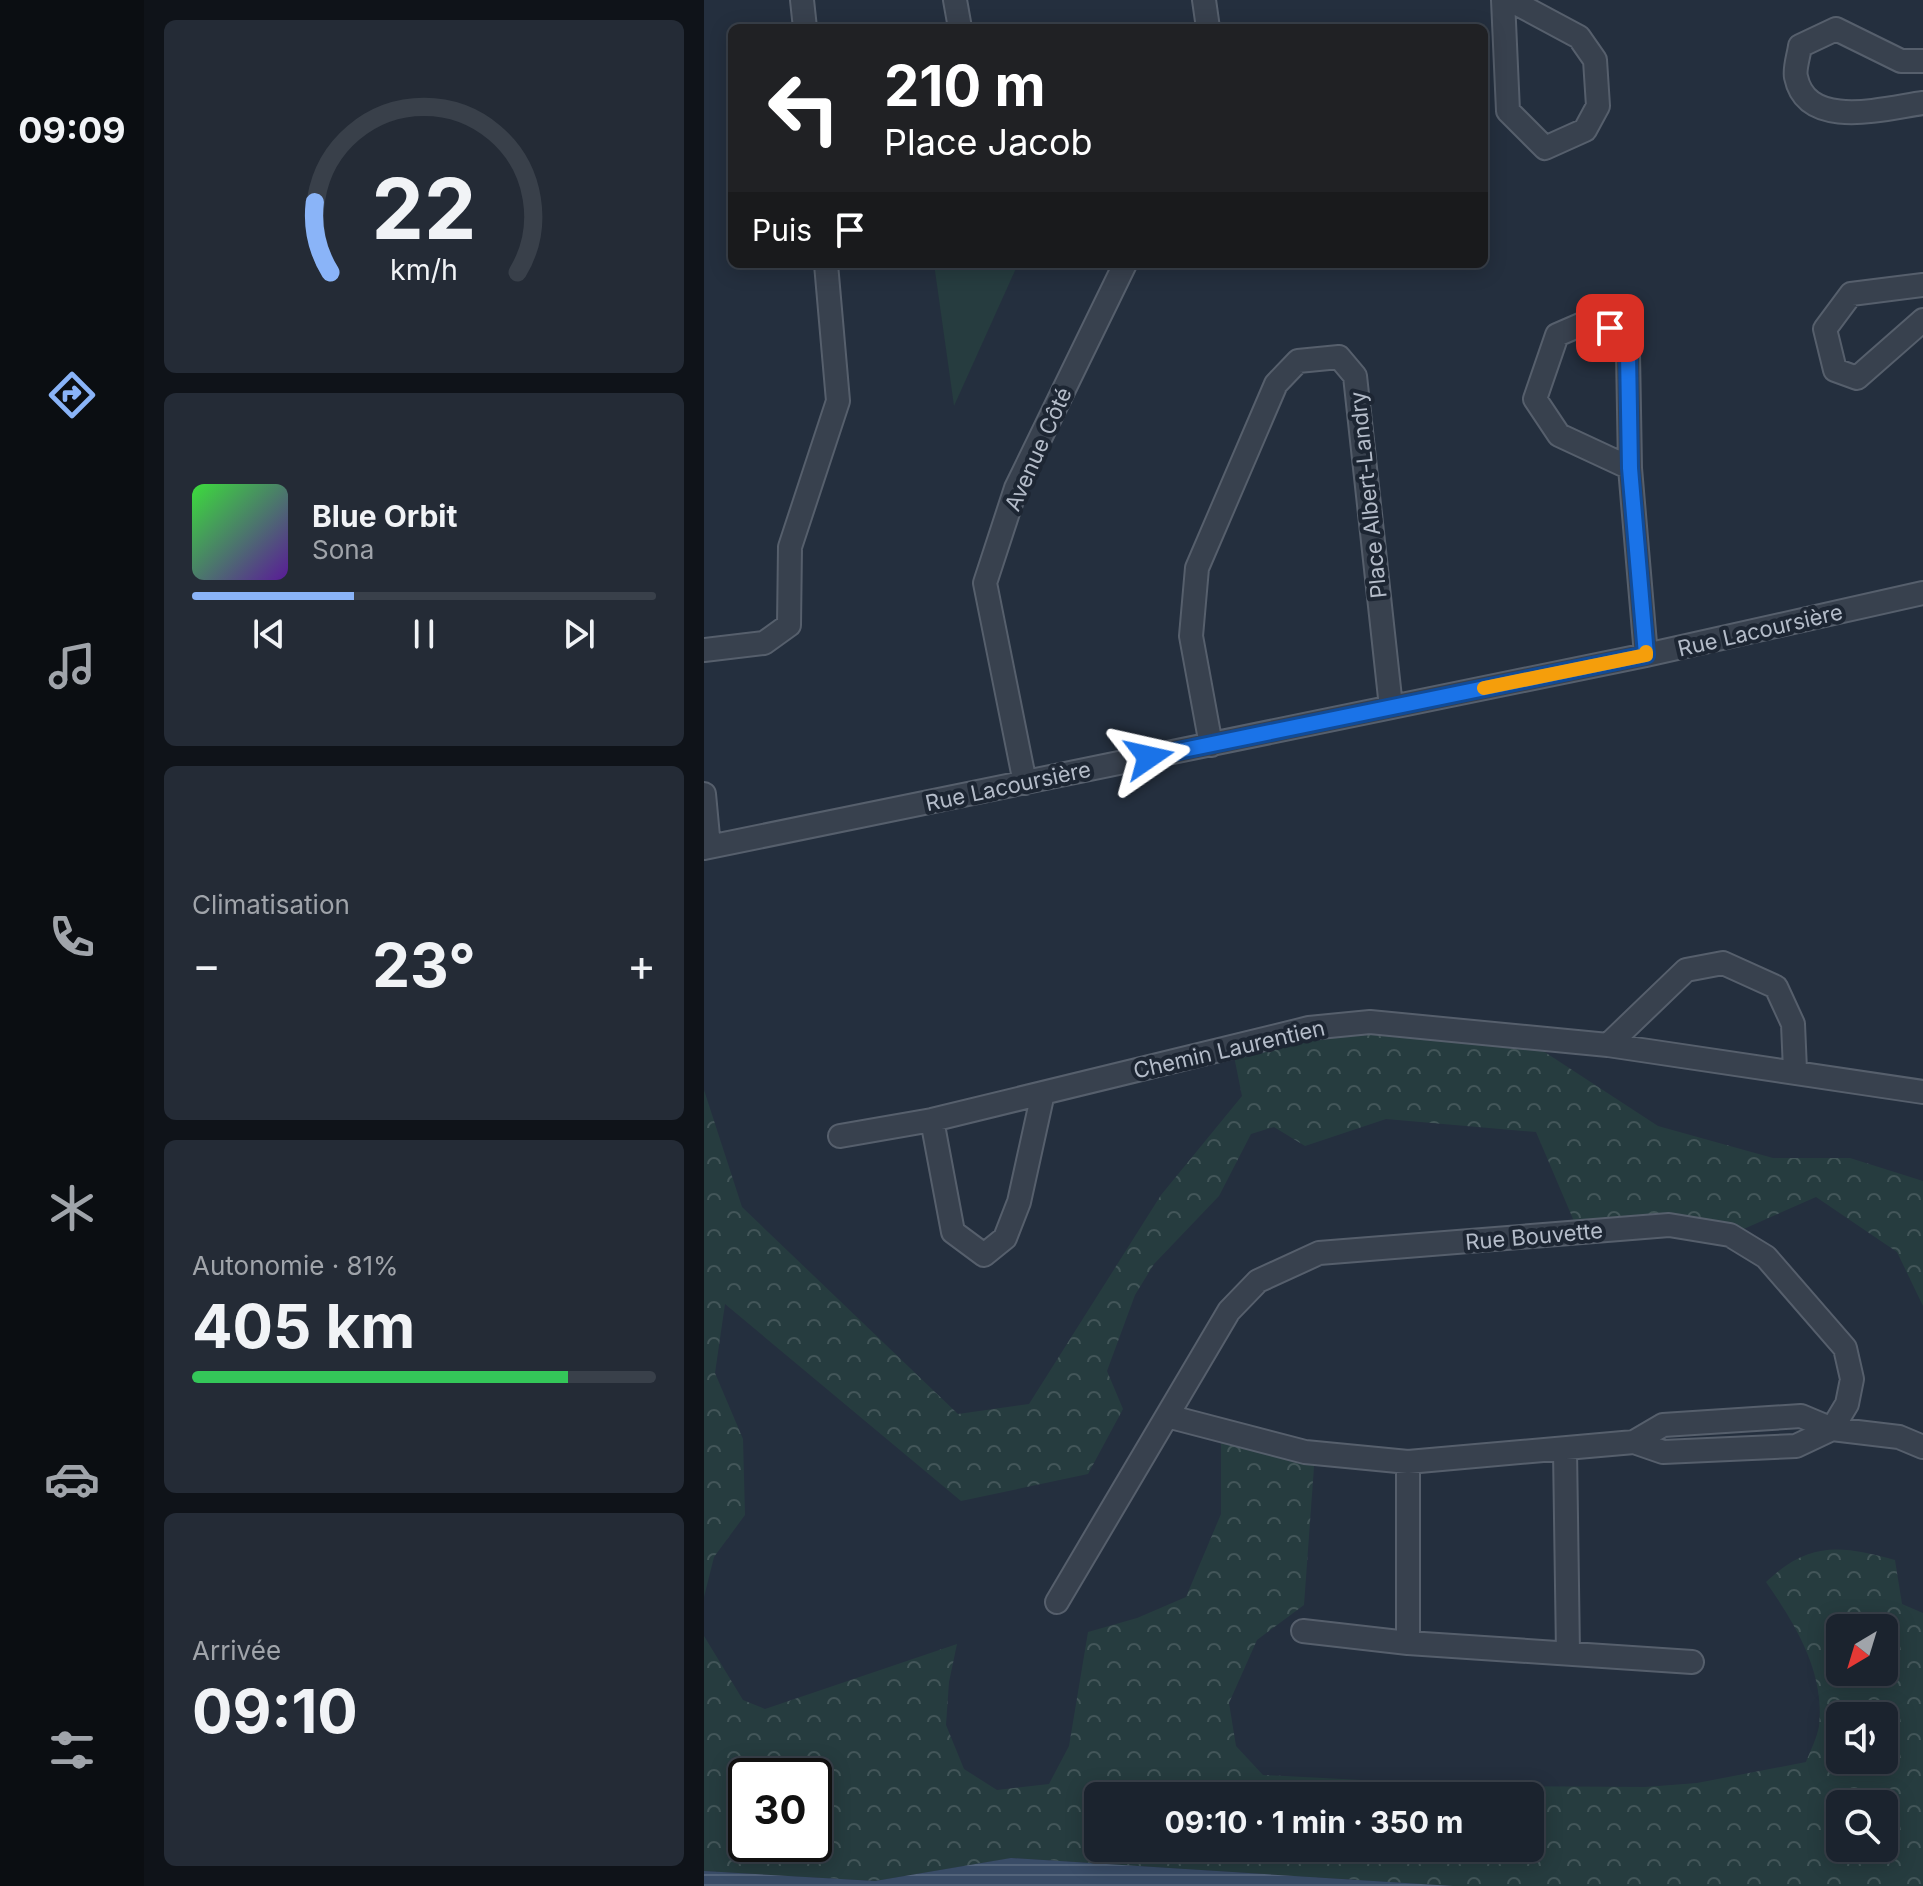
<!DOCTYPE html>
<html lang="fr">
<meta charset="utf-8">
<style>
body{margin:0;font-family:Inter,sans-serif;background:#242b36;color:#f1f3f6;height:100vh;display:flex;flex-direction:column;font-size:30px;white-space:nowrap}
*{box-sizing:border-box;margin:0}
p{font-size:26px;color:#a0a4aa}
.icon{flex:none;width:44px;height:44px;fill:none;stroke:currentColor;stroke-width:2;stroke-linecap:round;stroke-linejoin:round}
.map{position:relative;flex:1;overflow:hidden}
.sheet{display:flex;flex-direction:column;gap:20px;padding:20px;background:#0f1319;width:560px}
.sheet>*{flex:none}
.banner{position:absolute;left:24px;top:24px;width:760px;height:244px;border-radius:12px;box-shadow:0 4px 20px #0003,0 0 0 2px #39404a;background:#202124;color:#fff;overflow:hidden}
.needle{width:52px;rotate:218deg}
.fabs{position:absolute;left:1122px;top:1614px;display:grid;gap:16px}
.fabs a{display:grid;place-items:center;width:72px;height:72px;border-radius:12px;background:#1b232e;box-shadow:0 4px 20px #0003,0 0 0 2px #39404a;font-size:40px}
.speed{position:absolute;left:24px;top:1758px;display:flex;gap:16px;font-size:40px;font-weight:700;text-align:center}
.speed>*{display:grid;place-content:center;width:104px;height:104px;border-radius:50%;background:#1b232e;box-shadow:0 4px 20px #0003,0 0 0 2px #39404a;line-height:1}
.speed .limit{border:4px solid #111;border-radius:12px;background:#fff;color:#111}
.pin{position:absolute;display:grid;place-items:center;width:68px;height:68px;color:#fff;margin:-34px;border-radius:16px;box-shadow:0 4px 12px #0006}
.me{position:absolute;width:88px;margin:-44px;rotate:79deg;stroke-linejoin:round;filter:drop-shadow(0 0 6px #0008)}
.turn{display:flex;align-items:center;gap:28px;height:168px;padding:0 24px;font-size:36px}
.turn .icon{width:104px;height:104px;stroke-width:2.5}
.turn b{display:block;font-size:56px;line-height:68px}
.then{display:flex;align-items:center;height:76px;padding:0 24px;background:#0003;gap:16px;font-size:30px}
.big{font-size:60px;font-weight:700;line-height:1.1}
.sheet .card{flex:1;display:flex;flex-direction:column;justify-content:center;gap:12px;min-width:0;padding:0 28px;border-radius:12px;background:#242b36}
.sheet .dial{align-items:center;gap:0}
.dial svg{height:208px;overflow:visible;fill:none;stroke:#39404a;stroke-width:7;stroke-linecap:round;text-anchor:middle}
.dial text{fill:#f1f3f6;stroke:none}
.song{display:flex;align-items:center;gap:24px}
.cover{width:96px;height:96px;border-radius:12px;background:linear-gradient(135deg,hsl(120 70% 55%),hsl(270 70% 35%))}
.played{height:8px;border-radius:4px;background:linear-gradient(90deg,#8ab4f8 35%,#39404a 35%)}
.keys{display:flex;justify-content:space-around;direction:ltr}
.heat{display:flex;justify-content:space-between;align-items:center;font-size:44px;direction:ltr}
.charge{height:12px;border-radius:6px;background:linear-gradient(90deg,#34c759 81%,#39404a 0)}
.trip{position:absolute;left:380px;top:1782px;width:460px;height:80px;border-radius:12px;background:#1b232e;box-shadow:0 4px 20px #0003,0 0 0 2px #39404a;font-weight:700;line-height:80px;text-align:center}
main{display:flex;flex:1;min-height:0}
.tab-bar{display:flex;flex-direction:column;width:144px;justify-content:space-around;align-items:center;background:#0b0e12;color:#a0a4aa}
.tab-bar .icon{width:56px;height:56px}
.tab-bar .selected{color:#8ab4f8}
.tab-bar b{font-size:36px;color:#f1f3f6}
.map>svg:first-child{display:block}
</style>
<main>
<nav class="tab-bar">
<b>09:09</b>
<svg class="icon selected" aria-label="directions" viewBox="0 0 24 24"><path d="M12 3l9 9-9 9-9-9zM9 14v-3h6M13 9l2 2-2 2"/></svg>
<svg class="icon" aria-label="music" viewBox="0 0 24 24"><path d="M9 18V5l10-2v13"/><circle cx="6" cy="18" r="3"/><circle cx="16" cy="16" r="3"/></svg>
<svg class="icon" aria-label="phone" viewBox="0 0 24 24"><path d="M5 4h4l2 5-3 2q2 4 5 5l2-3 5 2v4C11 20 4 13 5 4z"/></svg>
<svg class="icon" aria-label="climate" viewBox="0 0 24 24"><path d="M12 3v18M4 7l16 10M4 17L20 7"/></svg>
<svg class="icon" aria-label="car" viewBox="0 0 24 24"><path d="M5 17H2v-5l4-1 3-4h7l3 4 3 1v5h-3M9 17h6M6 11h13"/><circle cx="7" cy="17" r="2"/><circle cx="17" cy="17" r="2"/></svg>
<svg class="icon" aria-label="filters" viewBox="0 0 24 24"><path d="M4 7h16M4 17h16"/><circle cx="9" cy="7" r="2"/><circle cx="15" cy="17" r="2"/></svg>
</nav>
<section class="sheet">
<div class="card dial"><svg viewBox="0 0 100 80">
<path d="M14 69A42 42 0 1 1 86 69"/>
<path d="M14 69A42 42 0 0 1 8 42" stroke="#8ab4f8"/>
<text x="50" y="56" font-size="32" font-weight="700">22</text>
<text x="50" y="72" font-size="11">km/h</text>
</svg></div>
<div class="card">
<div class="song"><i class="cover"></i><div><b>Blue Orbit</b><p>Sona</p></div></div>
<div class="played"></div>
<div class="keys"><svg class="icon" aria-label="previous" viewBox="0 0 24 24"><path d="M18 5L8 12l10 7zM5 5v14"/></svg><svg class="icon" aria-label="pause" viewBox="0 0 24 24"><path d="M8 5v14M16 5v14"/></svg><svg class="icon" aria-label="next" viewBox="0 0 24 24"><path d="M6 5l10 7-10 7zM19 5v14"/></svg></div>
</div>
<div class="card"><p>Climatisation</p>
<div class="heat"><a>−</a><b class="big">23°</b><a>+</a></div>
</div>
<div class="card"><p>Autonomie · 81%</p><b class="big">405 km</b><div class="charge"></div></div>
<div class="card"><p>Arrivée</p><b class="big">09:10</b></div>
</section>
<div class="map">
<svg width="1219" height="1886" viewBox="0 0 1219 1886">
<defs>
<pattern id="forest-crowns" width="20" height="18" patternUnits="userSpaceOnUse" patternTransform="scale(2)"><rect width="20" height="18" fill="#263c3f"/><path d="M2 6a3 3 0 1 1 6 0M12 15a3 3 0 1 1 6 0" fill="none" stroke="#435659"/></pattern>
<pattern id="water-rules" width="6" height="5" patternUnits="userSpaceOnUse" patternTransform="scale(2)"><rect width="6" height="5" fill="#394c67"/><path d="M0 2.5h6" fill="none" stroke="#53647b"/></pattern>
</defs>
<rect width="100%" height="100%" fill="#242f3e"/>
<path fill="url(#forest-crowns)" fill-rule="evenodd" d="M 605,1028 L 816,1036 L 954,1126 L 1069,1158 L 1146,1158 L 1219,1181 L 1219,1306 L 1193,1252 L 1112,1197 L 1026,1235 L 875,1233 L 832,1132 L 682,1119 L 601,1146 L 570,1127 L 547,1134 L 515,1196 L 450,1264 L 431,1295 L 403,1371 L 419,1409 L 384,1474 L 257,1501 L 21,1304 L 11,1373 L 39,1439 L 41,1515 L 10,1557 L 0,1597 L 0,1090 L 38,1207 L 254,1414 L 325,1404 L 457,1195 L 538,1096 L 528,1046 Z
M 517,1438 L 611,1453 L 600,1605 L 553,1640 L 525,1703 L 532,1746 L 559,1775 L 775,1786 L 941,1787 L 993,1783 L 1102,1762 C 1106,1751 1113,1738 1115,1726 C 1121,1672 1091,1624 1062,1582 C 1105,1541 1137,1545 1191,1560 L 1198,1604 L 1219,1613 L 1219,1886 L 749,1886 L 308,1858 L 171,1881 L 0,1871 L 0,1636 L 39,1700 L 61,1709 L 253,1644 L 245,1682 L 242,1725 L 260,1769 L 293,1790 L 345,1784 L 365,1746 L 384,1632 L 433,1618 L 482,1597 L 517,1514 ZM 1136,1628 L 1180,1628 L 1180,1672 L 1136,1672 ZM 1136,1716 L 1180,1716 L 1180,1760 L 1136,1760 ZM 42,1776 L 110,1776 L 110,1844 L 42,1844 ZM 394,1796 L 826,1796 L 826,1848 L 394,1848 ZM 1136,1804 L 1180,1804 L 1180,1848 L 1136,1848 Z"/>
<path fill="#263c3f" d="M 230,264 L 314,264 L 250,406 Z"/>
<path fill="url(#water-rules)" d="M 307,1858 L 749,1886 L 0,1886 L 0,1871 L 171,1881 Z"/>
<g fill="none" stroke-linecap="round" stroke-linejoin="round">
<g stroke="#565f6c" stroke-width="26">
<path id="minor" d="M 98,0 L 101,28
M 251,0 L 256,28
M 500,0 L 504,28
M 799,0 L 804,111 L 841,148 L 881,130 L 894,106 L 891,60 L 875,37 L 806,0
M 1219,61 L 1197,61 L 1132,29 L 1096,46 C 1095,55 1090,69 1092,77 C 1103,131 1182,108 1219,103
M 1219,285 L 1147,294 L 1121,329 L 1131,370 L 1153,378 L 1219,320
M 926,468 L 855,435 L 831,399 L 853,335 L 883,322 L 906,328 L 924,353 L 926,468 L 942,655
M 0,650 L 60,643 L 85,625 L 86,547 L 134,401 L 122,264
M 507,745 L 487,636 L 493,568 L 572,384 L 594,361 L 635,357 L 651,376 L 687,707
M 321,783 L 281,583 L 312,488 L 421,264
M 0,794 L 5,847
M 0,848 L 942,655 L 1219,593
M 904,1045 L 982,970 L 1019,963 L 1072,987 L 1089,1024 L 1091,1070
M 228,1120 L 249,1232 L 280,1255 L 301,1238 L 315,1202 L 339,1093
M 136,1136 L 228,1120 L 605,1028 L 666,1022 L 904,1045 L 1219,1092
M 463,1416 L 601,1452 L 704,1462 L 930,1442 L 959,1452 L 1092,1446 L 1128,1429
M 930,1442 L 959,1425 L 1097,1416 L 1128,1429 L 1195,1437 L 1219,1447
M 861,1450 L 864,1653
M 704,1462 L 704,1643
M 353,1602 L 525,1311 L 554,1281 L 615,1253 L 965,1225 L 1026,1235 L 1062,1257 L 1141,1348 L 1148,1379 L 1143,1404 L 1128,1429
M 599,1631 L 704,1643 L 988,1662"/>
</g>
<use href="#minor" stroke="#38414e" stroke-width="22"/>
</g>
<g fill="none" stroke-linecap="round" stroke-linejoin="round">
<g stroke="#114b97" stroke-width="20">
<path id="route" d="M 445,757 L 942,655 L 926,468 L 924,353 L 906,328"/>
</g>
<use href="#route" stroke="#1a73e8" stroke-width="14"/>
<path stroke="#f59e0b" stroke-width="14" d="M 780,688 L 942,655 L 942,652"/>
</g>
<g text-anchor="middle" stroke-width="8" stroke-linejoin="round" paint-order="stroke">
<g font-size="22" fill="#b4bcc9" stroke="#1d2633">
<text transform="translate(334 449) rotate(-66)" y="8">Avenue Côté</text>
<text transform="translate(664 495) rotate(-96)" y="8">Place Albert-Landry</text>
<text transform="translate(1056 630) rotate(-13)" y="8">Rue Lacoursière</text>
<text transform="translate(304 786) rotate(-12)" y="8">Rue Lacoursière</text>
<text transform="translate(525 1049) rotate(-13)" y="8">Chemin Laurentien</text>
<text transform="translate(830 1236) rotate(-5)" y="8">Rue Bouvette</text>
</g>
</g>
</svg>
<div class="fabs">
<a><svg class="needle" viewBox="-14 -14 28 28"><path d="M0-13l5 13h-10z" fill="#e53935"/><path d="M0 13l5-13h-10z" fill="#a0a4aa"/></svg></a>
<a><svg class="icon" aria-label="sound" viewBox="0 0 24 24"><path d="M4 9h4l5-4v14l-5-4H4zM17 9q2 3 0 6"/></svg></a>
<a><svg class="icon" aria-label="search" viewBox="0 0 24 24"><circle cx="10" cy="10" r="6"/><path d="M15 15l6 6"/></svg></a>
</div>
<div class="speed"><div class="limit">30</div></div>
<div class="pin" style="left:906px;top:328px;background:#d93025"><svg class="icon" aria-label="arrive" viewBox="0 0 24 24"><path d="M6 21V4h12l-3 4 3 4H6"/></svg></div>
<svg class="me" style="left:445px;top:757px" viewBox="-20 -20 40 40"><path d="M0-17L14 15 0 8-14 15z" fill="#1a73e8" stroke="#fff" stroke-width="4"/></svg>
<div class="trip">09:10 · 1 min · 350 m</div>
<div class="banner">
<div class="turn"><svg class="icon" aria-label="left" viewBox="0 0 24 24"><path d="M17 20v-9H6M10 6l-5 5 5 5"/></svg><div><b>210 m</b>Place Jacob</div></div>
<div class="then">Puis<svg class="icon" aria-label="arrive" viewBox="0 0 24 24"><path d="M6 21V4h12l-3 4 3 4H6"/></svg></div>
</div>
</div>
</main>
